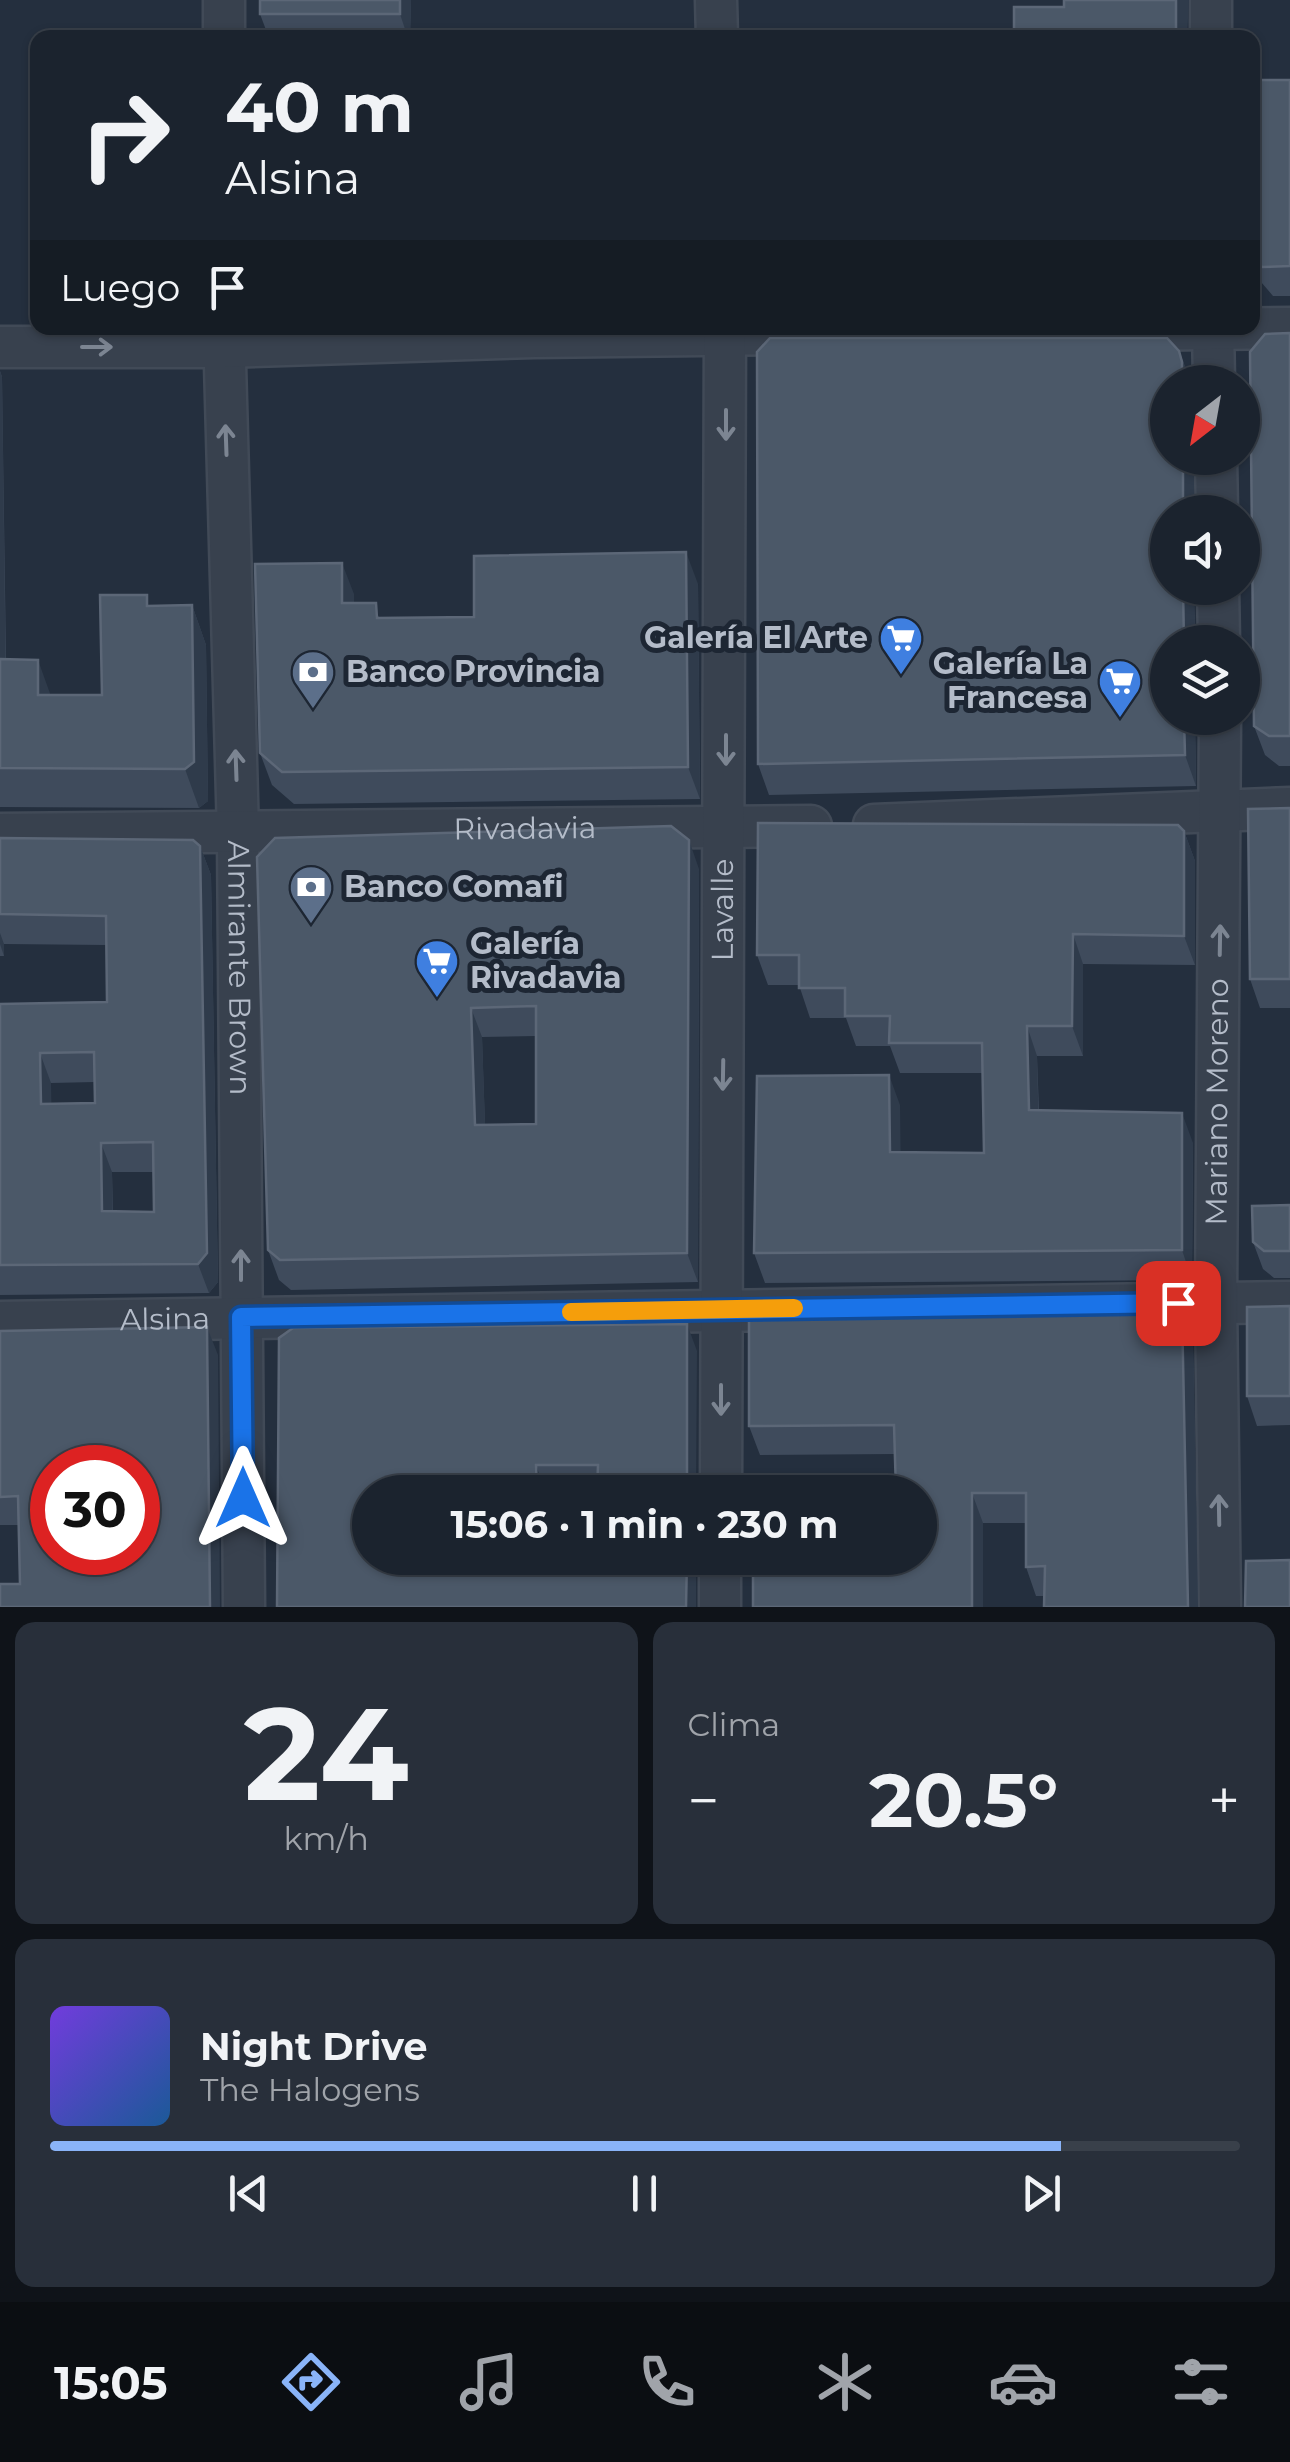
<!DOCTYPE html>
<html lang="es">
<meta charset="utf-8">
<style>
body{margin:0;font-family:Montserrat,sans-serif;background:#282f3a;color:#f1f3f6;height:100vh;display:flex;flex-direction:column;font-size:38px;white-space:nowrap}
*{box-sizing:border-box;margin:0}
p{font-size:32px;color:#a0a4aa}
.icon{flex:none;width:55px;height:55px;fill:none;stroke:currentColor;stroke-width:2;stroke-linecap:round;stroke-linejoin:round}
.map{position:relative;height:1607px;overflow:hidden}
.side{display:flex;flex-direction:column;gap:15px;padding:15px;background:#0f1319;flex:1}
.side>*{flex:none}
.top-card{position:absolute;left:30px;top:30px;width:1230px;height:305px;border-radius:20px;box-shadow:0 2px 8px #0004,0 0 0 2px #39404a;background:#1b232e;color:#f1f3f6;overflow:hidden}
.needle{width:65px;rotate:211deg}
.fabs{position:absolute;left:1150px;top:365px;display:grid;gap:20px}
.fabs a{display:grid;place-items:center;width:110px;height:110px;border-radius:50%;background:#1b232e;box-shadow:0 2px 8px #0004,0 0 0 2px #39404a;font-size:50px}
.speed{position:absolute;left:30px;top:1445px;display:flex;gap:20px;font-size:50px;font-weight:700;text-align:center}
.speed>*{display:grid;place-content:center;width:130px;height:130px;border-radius:50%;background:#1b232e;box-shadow:0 2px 8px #0004,0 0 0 2px #39404a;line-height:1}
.speed .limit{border:15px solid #d22;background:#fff;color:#111}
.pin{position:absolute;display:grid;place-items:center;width:85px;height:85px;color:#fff;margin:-42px;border-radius:20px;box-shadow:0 5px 15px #0006}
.me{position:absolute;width:110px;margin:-55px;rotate:0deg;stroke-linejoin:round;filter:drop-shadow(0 0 8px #0008)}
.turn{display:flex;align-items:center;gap:35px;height:210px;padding:0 30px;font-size:45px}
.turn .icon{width:130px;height:130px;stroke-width:2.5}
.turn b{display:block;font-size:70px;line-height:85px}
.then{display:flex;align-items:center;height:95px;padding:0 30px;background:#0003;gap:20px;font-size:38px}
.big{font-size:75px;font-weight:700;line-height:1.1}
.side .tile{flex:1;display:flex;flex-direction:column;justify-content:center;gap:15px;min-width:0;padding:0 35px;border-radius:20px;background:#282f3a}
.side .dial{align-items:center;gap:0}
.dial b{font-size:130px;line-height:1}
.song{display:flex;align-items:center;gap:30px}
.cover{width:120px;height:120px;border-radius:15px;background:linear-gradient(135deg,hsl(260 70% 55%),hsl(210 70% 35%))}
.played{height:10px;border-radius:5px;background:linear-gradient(90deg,#8ab4f8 85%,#39404a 85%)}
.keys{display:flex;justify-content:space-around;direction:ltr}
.heat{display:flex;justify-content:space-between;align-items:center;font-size:55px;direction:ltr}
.side .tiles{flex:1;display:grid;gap:15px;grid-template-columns:1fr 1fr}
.tile:last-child{grid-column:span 2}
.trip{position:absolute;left:352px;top:1475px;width:585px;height:100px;border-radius:50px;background:#1b232e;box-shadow:0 2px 8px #0004,0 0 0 2px #39404a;font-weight:700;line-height:100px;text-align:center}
.tab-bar{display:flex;height:160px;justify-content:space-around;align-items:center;background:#0b0e12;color:#a0a4aa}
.tab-bar .icon{width:70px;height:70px}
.tab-bar .selected{color:#8ab4f8}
.tab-bar b{font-size:45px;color:#f1f3f6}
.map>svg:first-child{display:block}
</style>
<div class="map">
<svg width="1290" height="1607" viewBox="0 0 1290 1607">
<rect width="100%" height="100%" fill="#242f3e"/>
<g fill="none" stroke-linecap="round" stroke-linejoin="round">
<g stroke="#414a57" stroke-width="45">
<g id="minor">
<path d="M 716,0 L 717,38"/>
<path d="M 1211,0 L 1211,38"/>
<path d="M 224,38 L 224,0"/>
<path id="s1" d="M 224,328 L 238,833 L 244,1607"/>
<path d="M 1213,328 L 1214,382"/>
<path d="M 0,347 L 224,347 L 534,337 L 1290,328"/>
<path d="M 1216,458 L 1217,512"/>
<path d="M 1218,588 L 1219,642"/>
<path d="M 874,825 L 1290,808"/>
<path id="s2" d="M 0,834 L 811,826"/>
<path id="s3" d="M 0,1322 L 1290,1302"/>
<path id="s4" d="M 721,1492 L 725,328"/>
<path d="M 720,1607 L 720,1558"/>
<path id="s5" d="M 1220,1607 L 1216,1302 L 1220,718"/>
</g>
</g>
<use href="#minor" stroke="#38414e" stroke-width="40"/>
</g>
<path fill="#3f4b5c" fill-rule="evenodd" d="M 411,0 L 410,38 L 269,38 L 260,14 Z
M 1252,80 L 1290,80 L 1290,296 L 1273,296 L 1255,275 L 1252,268 Z
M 1290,333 L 1290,766 L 1279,766 L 1265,755 L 1254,726 Z
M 1179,351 L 1191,382 L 1168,382 L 1168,588 L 1194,588 L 1195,642 L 1168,718 L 1195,718 L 1196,786 L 769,795 L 758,764 Z
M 0,371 L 2,377 L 6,659 L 51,695 L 102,695 L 151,606 L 192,605 L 206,645 L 208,801 L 199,808 L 0,807 Z
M 698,584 L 700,799 L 294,804 L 272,785 L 260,753 L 354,594 L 354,603 L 381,618 L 474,617 Z
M 1290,808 L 1290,1008 L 1260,1008 L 1250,979 Z
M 1184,831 L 1195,861 L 1195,965 L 1083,964 L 1083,1056 L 1037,1056 L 1039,1111 L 1193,1143 L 1192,1280 L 765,1283 L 754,1253 L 900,1105 L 900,1152 L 984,1153 L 982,1073 L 900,1073 L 890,1046 L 856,1046 L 846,1018 L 810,1018 L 799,985 L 768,985 L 757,955 Z
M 0,838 L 200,846 L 211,875 L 218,1282 L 209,1293 L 0,1295 L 0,1004 L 107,1002 L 106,945 L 4,944 L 4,956 L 0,956 ZM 95,1082 L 95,1103 L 51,1104 L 51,1083 ZM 112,1172 L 153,1172 L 154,1212 L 113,1211 Z
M 257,857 L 699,869 L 698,1282 L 291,1290 L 279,1280 L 268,1250 ZM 536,1036 L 536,1124 L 485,1125 L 482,1037 Z
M 1290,1205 L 1290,1278 L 1274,1278 L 1263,1269 L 1253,1242 Z
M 1290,1306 L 1290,1425 L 1257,1426 L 1247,1396 Z
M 1182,1310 L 1193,1340 L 1198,1607 L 1044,1607 L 1044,1596 L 1036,1596 L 1026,1567 L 1026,1523 L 983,1523 L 920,1558 L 895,1454 L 760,1455 L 749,1426 Z
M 0,1331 L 218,1355 L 20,1584 L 19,1525 L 0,1525 Z
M 697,1351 L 597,1492 L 546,1492 L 370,1558 L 696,1558 L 696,1607 L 277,1607 Z"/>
<path fill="#2f3b4b" d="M 400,0 L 411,0 L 410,38 L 408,38 L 400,14 Z
M 1176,0 L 1189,0 L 1187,38 L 1176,38 Z
M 1179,351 L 1191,382 L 1182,382 Z
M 0,371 L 2,377 L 6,698 L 0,681 Z
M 1183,458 L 1194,458 L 1194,512 L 1183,512 Z
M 686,552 L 698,584 L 700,799 L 688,767 Z
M 342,563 L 354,594 L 354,635 L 342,603 Z
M 1183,588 L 1194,588 L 1195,642 L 1184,642 Z
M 192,605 L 206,645 L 208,801 L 199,808 L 185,769 Z
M 38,660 L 52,699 L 38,695 Z
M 1184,718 L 1195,718 L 1196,786 L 1185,755 Z
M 1184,831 L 1195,861 L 1195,965 L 1184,936 Z
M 689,840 L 699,869 L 698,1282 L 687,1253 Z
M 200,846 L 211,875 L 218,1282 L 209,1293 L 198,1264 Z
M 0,933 L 4,944 L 4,956 L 0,944 Z
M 1073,934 L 1083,964 L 1083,1056 L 1072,1026 Z
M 471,1008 L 482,1037 L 486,1154 L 475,1125 Z
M 1027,1026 L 1037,1056 L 1039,1140 L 1029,1110 Z
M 40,1053 L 51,1083 L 52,1134 L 41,1104 Z
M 889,1075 L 900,1105 L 901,1182 L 890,1152 Z
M 1182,1113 L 1193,1143 L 1192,1280 L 1182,1250 Z
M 101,1143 L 112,1172 L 113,1241 L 102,1211 Z
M 1182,1310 L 1193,1340 L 1198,1607 L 1188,1607 Z
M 687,1324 L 697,1351 L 696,1492 L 687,1492 Z
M 207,1327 L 218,1355 L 220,1607 L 210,1607 Z
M 536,1465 L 546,1492 L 537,1492 Z
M 972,1493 L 983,1523 L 983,1607 L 972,1607 Z
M 687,1558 L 696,1558 L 696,1607 L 686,1607 Z"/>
<path fill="#4b5868" stroke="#5c6777" stroke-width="2.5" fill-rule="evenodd" d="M 260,0 L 400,0 L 400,14 L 260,14 Z
M 1064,0 L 1176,0 L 1176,38 L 1014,38 L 1014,7 L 1064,7 Z
M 1252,80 L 1290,80 L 1290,266 L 1262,267 L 1252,256 Z
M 1290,333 L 1290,736 L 1269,736 L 1254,726 L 1250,352 L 1265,334 Z
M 770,338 L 1167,338 L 1179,351 L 1182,362 L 1182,382 L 1168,382 L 1168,458 L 1183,458 L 1183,512 L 1168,512 L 1168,588 L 1183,588 L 1184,642 L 1168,642 L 1168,718 L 1184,718 L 1185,755 L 758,764 L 757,352 Z
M 686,552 L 688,767 L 282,772 L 260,753 L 255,564 L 342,563 L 342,603 L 376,603 L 377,618 L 474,617 L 474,556 Z
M 100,595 L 147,595 L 147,606 L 192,605 L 194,762 L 185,769 L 0,768 L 0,659 L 38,660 L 38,695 L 102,695 Z
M 1290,808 L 1290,979 L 1250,979 L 1248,809 Z
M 758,823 L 1178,825 L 1184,831 L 1184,936 L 1073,934 L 1072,1026 L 1027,1026 L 1029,1110 L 1182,1113 L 1182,1250 L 754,1253 L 757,1076 L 889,1075 L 890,1152 L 984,1153 L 982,1043 L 889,1043 L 890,1016 L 845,1016 L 845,988 L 799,988 L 799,955 L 757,955 Z
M 671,826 L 689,840 L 687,1253 L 280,1260 L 268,1250 L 257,857 L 275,838 ZM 536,1006 L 536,1124 L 475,1125 L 471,1008 Z
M 0,838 L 193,840 L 200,846 L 207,1253 L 198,1264 L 0,1265 L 0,1004 L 107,1002 L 106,916 L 0,914 ZM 94,1052 L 95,1103 L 41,1104 L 40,1053 ZM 153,1142 L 154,1212 L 102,1211 L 101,1143 Z
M 1290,1205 L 1290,1251 L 1264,1251 L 1253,1242 L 1252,1206 Z
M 1290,1306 L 1290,1396 L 1247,1396 L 1247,1307 Z
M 749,1309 L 1182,1310 L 1188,1607 L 1044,1607 L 1045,1566 L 1026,1567 L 1026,1493 L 972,1493 L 972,1607 L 753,1607 L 753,1558 L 920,1558 L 920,1492 L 896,1492 L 894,1425 L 749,1426 Z
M 687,1324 L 687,1492 L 597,1492 L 598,1465 L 536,1465 L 537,1492 L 370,1492 L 370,1558 L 687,1558 L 686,1607 L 277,1607 L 279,1338 L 293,1328 Z
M 207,1327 L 210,1607 L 0,1607 L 0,1584 L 20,1584 L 18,1496 L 0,1497 L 0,1331 ZM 52,1468 L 138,1468 L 138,1552 L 52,1552 Z
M 1290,1560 L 1290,1607 L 1245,1607 L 1246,1561 Z"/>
<defs><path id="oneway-shaft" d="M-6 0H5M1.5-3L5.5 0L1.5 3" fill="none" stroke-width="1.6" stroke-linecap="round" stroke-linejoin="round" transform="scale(2.5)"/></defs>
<g stroke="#7c8592">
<use href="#oneway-shaft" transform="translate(97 347)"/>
<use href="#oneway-shaft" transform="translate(726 425) rotate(90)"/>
<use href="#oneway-shaft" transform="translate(226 440) rotate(-92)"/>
<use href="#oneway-shaft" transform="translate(726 750) rotate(90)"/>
<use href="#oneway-shaft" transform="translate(236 765) rotate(-92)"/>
<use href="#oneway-shaft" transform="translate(1220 940) rotate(-89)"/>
<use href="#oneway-shaft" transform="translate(723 1075) rotate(91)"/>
<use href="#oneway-shaft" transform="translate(241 1265) rotate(-90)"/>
<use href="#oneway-shaft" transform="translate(721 1400) rotate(90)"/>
<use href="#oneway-shaft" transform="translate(1219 1510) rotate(-91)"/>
</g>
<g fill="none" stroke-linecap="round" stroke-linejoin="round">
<g stroke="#114b97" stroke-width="25">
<path id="route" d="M 243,1498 L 241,1317 L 1178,1303"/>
</g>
<use href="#route" stroke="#1a73e8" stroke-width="18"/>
<path stroke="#f59e0b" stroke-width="18" d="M 571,1312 L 794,1308"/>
</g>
<defs>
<g id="supermarket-pin" transform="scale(2.25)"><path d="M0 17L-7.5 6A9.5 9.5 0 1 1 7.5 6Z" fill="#3f7fe0" stroke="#1d2633"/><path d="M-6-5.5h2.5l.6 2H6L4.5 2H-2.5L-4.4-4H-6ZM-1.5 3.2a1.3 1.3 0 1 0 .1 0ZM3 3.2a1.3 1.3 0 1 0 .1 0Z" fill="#fff"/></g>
<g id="bank-pin" transform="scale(2.25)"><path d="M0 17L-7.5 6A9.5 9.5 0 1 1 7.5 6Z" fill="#5c6f8a" stroke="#1d2633"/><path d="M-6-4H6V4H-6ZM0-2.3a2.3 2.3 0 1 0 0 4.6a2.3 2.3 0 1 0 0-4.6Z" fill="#fff"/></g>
</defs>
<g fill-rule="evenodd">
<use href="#supermarket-pin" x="901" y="638"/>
<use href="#bank-pin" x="313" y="672"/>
<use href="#supermarket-pin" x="1120" y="681"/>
<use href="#bank-pin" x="311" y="887"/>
<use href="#supermarket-pin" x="437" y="961"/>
</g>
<g text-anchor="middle" stroke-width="10" stroke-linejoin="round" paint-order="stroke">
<g font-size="30" font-weight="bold" fill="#b4bcc9" stroke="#1d2633" text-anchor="start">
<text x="868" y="648" text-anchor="end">Galería El Arte</text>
<text x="1088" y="674" text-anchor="end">Galería La<tspan x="1088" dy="34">Francesa</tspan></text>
<text x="346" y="682">Banco Provincia</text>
<text x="344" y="897">Banco Comafi</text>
<text x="470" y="954">Galería<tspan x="470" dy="34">Rivadavia</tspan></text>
</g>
<g font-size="30" fill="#b4bcc9" stroke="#1d2633">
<text dy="10" stroke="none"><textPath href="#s2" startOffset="525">Rivadavia</textPath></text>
<text dy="10" stroke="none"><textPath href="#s4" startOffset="582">Lavalle</textPath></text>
<text dy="10" stroke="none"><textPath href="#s1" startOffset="640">Almirante Brown</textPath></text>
<text dy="10" stroke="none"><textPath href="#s5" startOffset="505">Mariano Moreno</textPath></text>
<text dy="10" stroke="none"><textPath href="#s3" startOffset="165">Alsina</textPath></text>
</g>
</g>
</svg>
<div class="fabs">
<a><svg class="needle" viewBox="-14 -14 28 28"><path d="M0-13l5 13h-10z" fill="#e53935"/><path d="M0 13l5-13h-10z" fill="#a0a4aa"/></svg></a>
<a><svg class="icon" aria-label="sound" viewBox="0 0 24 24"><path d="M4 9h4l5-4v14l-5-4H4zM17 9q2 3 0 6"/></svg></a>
<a><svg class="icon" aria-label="layers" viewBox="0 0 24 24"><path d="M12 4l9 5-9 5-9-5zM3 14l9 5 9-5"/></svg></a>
</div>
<div class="speed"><div class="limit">30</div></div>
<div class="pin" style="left:1178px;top:1303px;background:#d93025"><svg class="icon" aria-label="arrive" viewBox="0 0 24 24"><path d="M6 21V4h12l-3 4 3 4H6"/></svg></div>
<svg class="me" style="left:243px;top:1498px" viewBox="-20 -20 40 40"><path d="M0-17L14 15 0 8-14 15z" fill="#1a73e8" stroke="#fff" stroke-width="4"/></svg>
<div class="trip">15:06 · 1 min · 230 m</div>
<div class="top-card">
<div class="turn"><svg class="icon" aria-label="right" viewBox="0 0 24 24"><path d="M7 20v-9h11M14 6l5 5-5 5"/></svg><div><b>40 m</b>Alsina</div></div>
<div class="then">Luego<svg class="icon" aria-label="arrive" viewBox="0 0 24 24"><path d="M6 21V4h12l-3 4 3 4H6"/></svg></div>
</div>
</div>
<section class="side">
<div class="tiles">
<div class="tile dial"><b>24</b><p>km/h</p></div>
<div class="tile"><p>Clima</p>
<div class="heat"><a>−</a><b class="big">20.5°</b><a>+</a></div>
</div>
<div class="tile">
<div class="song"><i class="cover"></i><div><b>Night Drive</b><p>The Halogens</p></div></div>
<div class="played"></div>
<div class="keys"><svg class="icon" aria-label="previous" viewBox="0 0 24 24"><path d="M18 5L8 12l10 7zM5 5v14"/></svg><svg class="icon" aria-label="pause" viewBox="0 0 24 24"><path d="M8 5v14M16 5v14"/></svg><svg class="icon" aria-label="next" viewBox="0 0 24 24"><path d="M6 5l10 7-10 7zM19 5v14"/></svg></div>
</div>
</div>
</section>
<nav class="tab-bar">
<b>15:05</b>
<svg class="icon selected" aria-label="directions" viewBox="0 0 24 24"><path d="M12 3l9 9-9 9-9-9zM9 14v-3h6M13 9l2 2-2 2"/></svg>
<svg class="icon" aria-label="music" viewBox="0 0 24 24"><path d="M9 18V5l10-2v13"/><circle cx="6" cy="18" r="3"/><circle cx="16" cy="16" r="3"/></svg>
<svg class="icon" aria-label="phone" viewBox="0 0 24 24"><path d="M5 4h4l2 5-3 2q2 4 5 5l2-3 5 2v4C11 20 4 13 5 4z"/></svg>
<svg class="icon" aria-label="climate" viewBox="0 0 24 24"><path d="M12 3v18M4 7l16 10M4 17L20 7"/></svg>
<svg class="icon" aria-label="car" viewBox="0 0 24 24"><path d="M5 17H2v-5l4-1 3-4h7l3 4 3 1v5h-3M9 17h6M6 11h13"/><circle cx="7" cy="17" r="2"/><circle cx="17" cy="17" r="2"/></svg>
<svg class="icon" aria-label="filters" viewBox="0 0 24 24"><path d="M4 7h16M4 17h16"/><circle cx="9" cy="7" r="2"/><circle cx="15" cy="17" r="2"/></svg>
</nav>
